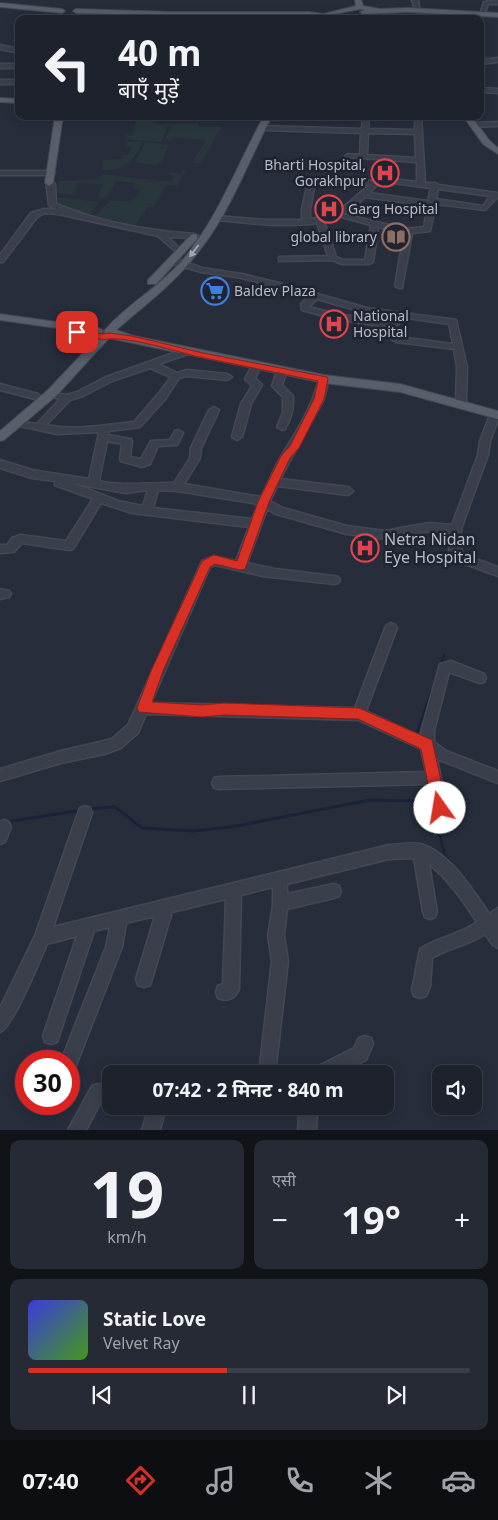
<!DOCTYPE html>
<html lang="hi">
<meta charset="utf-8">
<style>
body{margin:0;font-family:"Noto Sans","Noto Sans Devanagari",sans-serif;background:#252a34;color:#f1f3f6;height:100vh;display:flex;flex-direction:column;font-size:19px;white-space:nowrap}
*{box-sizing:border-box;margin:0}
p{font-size:16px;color:#a0a4a9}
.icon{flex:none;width:28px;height:28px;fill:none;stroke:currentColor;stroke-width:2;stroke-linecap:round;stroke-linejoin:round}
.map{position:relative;height:1130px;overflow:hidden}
.details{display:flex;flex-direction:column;gap:10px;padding:10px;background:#101318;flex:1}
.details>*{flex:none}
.guide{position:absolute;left:15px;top:15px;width:469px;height:105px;border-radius:10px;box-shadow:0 2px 12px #0003,0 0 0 1px #3b3f48;background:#1d222c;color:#f1f3f6;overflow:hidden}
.controls{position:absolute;left:432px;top:1065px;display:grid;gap:10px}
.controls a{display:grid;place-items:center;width:50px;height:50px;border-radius:10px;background:#1d222c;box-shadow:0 2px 12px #0003,0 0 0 1px #3b3f48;font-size:25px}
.speed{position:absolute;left:15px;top:1050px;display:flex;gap:10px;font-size:25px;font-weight:700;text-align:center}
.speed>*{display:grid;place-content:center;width:65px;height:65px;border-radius:50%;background:#1d222c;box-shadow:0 2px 12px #0003,0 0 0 1px #3b3f48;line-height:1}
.speed .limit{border:8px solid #d22;background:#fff;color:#111}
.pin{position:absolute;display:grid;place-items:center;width:42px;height:42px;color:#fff;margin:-21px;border-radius:10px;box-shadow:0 2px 8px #0006}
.me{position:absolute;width:55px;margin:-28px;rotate:347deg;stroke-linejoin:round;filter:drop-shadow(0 0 4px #0008)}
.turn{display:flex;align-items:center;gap:18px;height:105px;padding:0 20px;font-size:22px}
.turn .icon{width:65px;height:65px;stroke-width:2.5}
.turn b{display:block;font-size:35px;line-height:42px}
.big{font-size:38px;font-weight:700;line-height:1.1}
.details .widget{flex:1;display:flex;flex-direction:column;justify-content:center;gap:8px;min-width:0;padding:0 18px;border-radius:10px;background:#252a34}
.details .dial{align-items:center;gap:0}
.dial b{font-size:65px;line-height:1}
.song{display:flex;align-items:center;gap:15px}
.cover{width:60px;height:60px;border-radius:8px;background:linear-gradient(135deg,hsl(240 70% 55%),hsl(100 70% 35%))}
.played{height:5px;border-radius:2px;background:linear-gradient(90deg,#d93025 45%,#3b3f48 45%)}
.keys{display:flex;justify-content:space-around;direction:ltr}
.heat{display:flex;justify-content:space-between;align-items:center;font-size:28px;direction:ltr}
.details .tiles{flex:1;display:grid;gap:10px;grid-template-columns:1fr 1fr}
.widget:last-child{grid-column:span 2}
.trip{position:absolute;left:102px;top:1065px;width:292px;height:50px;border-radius:10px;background:#1d222c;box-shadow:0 2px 12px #0003,0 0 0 1px #3b3f48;font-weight:700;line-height:50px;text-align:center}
.dock{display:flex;height:80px;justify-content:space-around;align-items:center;background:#0c0e12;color:#a0a4a9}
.dock .icon{width:35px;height:35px}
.dock .current{color:#d93025}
.dock b{font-size:22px;color:#f1f3f6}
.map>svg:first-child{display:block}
</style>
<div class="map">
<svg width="498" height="1130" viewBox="0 0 498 1130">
<rect width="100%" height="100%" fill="#272d3b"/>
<path fill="#29373c" d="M 137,118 L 147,118 L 157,124 L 198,123 L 199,127 L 222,127 L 200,164 L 192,163 L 206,140 L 173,137 L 172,140 L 165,139 L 173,125 L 167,127 L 161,142 L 132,140 L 124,135 L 133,135 Z
M 127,142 L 143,142 C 131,164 125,170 102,170 L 103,160 L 122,159 L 123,155 L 129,155 L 131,146 L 125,146 Z
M 145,142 L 169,145 L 161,163 L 156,165 L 137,163 L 136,161 Z
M 183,170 L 186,170 L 177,186 L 166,185 L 153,207 L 147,207 L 136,225 L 95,216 L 110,201 C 126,200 131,206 141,190 L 134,189 L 134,183 L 116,181 L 107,198 L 97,198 L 103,184 L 78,183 L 74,195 L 56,193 L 58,181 L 100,179 L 101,174 L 171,182 L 175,176 L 169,175 L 169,172 L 181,174 Z
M 56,197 L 100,202 L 90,214 L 68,210 L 57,204 Z"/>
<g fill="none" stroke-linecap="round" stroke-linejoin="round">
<path stroke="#1b2338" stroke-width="2.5" d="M 440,666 L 444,655
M 417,733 L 438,673
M 423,758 L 426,775"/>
<path stroke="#1b2338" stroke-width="3" d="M 427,783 L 431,801
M 88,809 L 115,807 L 142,828 L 193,831 L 231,827 L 370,800 L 431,801 L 445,856 L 452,865
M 0,823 L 82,810"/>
<g stroke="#444855" stroke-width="3">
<path id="minor" d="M 412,0 L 418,0 L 420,11 L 415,10 Z
M 498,0 L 498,4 L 488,4 L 484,15 L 480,15 L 484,2 Z
M 0,45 L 19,49 L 19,53 L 0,49 Z
M 498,58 L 498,62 L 480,64 L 480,60 Z
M 0,64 L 19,64 L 19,68 L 0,68 Z
M 0,80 L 19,80 L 19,84 L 0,84 Z
M 480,88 L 498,89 L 498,93 L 480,92 Z
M 363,116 L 369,116 L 368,129 L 415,130 L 415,117 L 421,116 L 425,183 L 435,183 L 439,185 L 498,193 L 498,197 L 485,210 L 436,204 L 430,231 L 412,233 L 402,288 L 399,288 L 395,286 L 404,233 L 378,227 L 373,262 L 369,264 L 342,264 L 332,260 L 282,261 L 279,261 L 279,257 L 328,256 L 317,223 C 284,228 250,223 217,220 L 213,218 L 217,216 L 266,220 L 302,220 L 302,209 L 308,182 L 312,180 L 375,181 L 385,178 L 417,182 L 417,162 L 346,157 L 345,156 L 348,154 L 360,155 L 361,133 L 261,130 L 258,128 L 261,126 L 362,129 ZM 368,133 L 415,134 L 416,158 L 367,155 ZM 385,182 L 431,188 L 428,201 L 369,193 L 376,186 ZM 315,184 L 369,185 C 348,203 340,215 310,219 L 310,209 ZM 438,189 L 490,196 L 483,206 L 436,199 ZM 365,197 L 428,206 L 424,227 L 406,229 L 344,214 L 354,208 ZM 338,216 L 371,225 L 365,260 L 343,260 L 336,257 L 324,221 Z
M 498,122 L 498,126 L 473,127 L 470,125 L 473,123 Z
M 0,171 L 51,171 L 55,173 L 51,175 L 0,175 Z
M 46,181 L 52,181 L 55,184 L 56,204 C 99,222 149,231 195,234 L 199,236 L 195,238 L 168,237 L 184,253 L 180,255 L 158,236 L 58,214 L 45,213 L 37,217 L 3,262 L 0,262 L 0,255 L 31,213 L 44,209 L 56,209 L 49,205 Z
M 170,259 L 176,259 L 202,268 L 242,274 L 279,283 L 367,308 L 456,320 L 467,367 L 466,404 L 461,407 L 456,404 L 457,367 L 454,349 L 396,342 L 388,337 L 385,327 L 335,319 L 302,310 L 301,304 L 309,296 L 242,278 L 201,272 L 170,263 ZM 317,299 L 366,313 L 391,316 L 391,322 L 336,314 L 309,307 ZM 399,317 L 449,324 L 453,344 L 399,337 L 395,334 L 393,327 L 399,324 Z
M 185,349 L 188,350 L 188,354 L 159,364 L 177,373 L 187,370 L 227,374 L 232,377 L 227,380 L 187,376 L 179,378 L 166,398 L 140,427 L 109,431 L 108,435 L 131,439 L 132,441 L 130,457 L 141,459 L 151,441 L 170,440 L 175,431 L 178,430 L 183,433 L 177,445 L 158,446 L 150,464 L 142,467 L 121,461 L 120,459 L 122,444 L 107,441 L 99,481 C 124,487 149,482 174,483 L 190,458 L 191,448 L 209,410 L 214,407 L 219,410 L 201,448 L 200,458 L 184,484 L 261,497 C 268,484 274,468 282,455 C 297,431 312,407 319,379 L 324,376 L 329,379 L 324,399 L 280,479 L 348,487 L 353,491 L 348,495 L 277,486 L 270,501 L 283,508 L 347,526 L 385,531 L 429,523 L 452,525 L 478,455 L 480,441 L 490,415 L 495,412 L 498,413 L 498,420 L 490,441 L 488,455 L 461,529 L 461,550 L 465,555 L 498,567 L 498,576 L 457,561 L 449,551 L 450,533 L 429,531 L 385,539 L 347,534 L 276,514 L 267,509 L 247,563 L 275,569 L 334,576 L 338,577 L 340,580 L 338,583 L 334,584 L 263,576 L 215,565 L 210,567 L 151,703 L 355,708 L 385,628 L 387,625 L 391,623 L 395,625 L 397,628 L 366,711 L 420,736 L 440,664 L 451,661 L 484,674 L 486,678 L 484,682 L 480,683 L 449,672 L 434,731 L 434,742 L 446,751 L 498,771 L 498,783 L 437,759 L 447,808 L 445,813 L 440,815 L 435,813 L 428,784 L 219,789 L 214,788 L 212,783 L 214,778 L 219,777 L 426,772 L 421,749 L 358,720 L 146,714 L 138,733 L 121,748 L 104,754 L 61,763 L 0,781 L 0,769 L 61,751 L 112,739 L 128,725 L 202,561 L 214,556 L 236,561 L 249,527 L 132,513 L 101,503 L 73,549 L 69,550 L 22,543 L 14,552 L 0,553 L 0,545 L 7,545 L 12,538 L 21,535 L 66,541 L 93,499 L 55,485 L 55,481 L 32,478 L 0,468 L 0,460 L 32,470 L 89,479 L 99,432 L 57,434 L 15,425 L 13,423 L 15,421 L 37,424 L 60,399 L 47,396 L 47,392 L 67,395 L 77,392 L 106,377 ZM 150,368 L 171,377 L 159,393 L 134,422 C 106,425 74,431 46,425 L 70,400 L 83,396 L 112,381 ZM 72,483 L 125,493 L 148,490 L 143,506 L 118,501 ZM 158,490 L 177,491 L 253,503 L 258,505 L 252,519 L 153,508 Z
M 256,363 L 261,366 L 255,378 L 262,385 L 251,404 L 242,437 L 237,440 L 232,437 L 241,404 L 252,386 L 245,379 L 253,364 Z
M 282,368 L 287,371 L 282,385 L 293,396 C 294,408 291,419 285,429 L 282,430 L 277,427 L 283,412 L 283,397 L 272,386 L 277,371 Z
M 0,384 L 38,394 L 40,396 L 35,399 L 0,390 Z
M 0,589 L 9,591 L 11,594 L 9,597 L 0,599 Z
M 85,806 L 90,808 L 92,813 L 53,927 L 389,845 C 399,845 411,842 420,844 C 449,851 474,892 490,915 L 493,911 L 498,908 L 498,948 L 493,945 L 485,934 C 469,945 449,948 432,958 L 430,987 L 426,996 L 420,998 L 414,996 L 412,990 L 420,949 C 437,937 460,935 477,922 C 463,901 449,880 429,864 L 437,912 L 435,917 L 430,919 L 425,917 L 423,912 L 414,858 L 389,859 L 287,884 L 287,894 L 334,884 L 339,886 L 341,891 L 339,896 L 334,898 L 287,909 L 284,936 L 288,961 L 275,1074 L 259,1074 L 272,961 L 268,936 L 273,906 L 273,887 L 241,895 L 239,989 C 235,999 228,1002 218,998 L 216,992 L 218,986 L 223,984 L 226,899 L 172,912 L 152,979 L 150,985 L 144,987 L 138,985 L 136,979 L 155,916 L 126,923 L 122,947 L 77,1063 L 75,1069 L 69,1071 L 69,1061 L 61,1061 L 106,947 L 110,927 L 94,931 L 57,1042 L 51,1044 L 45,1042 L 43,1036 L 77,936 L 47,944 C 39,961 14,1026 0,1032 L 0,1008 L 35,936 L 78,813 L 80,808 Z
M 4,820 L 9,822 L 11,827 L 5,842 L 0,844 L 0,822 Z
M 365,1036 L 371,1038 L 373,1044 L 366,1060 L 339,1074 L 313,1074 L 315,1068 L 354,1048 L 359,1038 Z
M 98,1084 L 104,1086 L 106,1092 L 86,1130 L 68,1130 L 92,1086 Z
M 149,1106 L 166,1106 L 160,1130 L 142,1130 Z
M 293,1106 L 313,1106 L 317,1114 L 316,1130 L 298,1130 L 299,1117 Z"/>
</g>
<g stroke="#444855" stroke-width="2">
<path id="major" d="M 355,0 L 361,0 L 363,6 L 380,9 L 408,8 L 498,13 L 498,17 L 408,12 L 363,14 L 360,12 L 365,10 L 360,9 L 330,15 L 336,17 L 337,19 L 310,16 L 171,16 L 76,13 L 73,11 L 76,9 L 171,12 L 310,12 L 323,14 L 356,6 Z
M 0,3 L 62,9 L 65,11 L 62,13 L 0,7 Z
M 0,98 L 19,99 L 19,103 L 0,102 Z
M 55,116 L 63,116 L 53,183 L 49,186 L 45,183 Z
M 264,116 L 272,116 C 248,161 231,211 199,251 C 176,282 145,305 116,330 L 134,336 L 324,375 L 400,384 L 498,411 L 498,419 L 400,392 L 324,383 L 109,338 L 56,396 L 4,440 L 0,441 L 0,431 L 48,390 L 100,335 L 105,333 L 104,331 L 99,334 L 0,320 L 0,314 L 99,328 L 104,331 C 126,305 158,288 181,262 C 218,219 237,165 264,116 Z
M 463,116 L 471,116 L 489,140 L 498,148 L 498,154 L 483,144 Z
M 194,234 L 197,235 L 197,239 L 156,284 L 148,284 L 148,280 L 191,235 Z"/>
</g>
<use href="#minor" fill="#3b3f4c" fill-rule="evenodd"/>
<use href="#major" fill="#595e6b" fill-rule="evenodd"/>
</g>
<defs><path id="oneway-solid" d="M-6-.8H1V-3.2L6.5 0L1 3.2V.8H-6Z" transform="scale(1.25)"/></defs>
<use fill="#a4a8b5" href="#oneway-solid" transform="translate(194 251) rotate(127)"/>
<path fill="#d93025" stroke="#8d1f18" d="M 77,329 L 103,334 L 109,333 L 132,336 L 203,353 L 327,377 L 328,379 L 324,399 L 299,448 L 290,458 L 269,502 L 245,569 L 240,570 L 215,564 L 210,567 L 163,671 L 152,702 L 202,705 L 224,703 L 359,708 L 432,740 L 447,808 L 445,813 L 440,815 L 435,813 L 433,808 L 421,749 L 358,719 L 224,715 L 202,717 L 139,712 L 137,708 L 151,671 L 202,561 L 214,555 L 237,561 L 258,502 L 281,456 L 290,446 L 314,399 L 318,381 C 280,373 242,366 204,358 C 178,353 126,334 102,340 L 95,337 L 74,334 L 73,332 Z"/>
<defs>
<g id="hospital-ring" transform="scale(1.4375)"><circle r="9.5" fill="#202431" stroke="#e0444e" stroke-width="1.5"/><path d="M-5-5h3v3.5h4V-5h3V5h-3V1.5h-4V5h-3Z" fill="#e0444e"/></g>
<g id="library-ring" transform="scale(1.4375)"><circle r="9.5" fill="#202431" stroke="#8d6e63" stroke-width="1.5"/><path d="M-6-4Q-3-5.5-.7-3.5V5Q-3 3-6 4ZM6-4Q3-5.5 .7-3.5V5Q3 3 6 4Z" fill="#8d6e63"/></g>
<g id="supermarket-ring" transform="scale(1.4375)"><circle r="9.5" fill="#202431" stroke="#3f7fe0" stroke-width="1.5"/><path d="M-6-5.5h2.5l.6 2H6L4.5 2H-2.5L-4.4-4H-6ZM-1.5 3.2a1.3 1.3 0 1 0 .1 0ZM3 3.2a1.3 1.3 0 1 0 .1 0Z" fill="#3f7fe0"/></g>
</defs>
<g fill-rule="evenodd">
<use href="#hospital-ring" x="385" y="173"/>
<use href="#hospital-ring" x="329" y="209"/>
<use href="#library-ring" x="396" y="237"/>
<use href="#supermarket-ring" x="215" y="291"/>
<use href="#hospital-ring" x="334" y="324"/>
<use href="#hospital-ring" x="365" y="548"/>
</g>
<g text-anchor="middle" stroke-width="5" stroke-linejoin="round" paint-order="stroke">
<g font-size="14" fill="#b7bac7" stroke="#202431" text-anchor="start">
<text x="366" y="170" text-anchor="end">Bharti Hospital,<tspan x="366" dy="16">Gorakhpur</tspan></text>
<text x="348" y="214">Garg Hospital</text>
<text x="377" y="242" text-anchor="end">global library</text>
<text x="234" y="296">Baldev Plaza</text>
<text x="353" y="321">National<tspan x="353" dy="16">Hospital</tspan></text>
</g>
<g font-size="16" fill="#b7bac7" stroke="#202431" text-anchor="start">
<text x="384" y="545">Netra Nidan<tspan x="384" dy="18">Eye Hospital</tspan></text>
</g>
</g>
</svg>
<div class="controls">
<a><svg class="icon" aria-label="sound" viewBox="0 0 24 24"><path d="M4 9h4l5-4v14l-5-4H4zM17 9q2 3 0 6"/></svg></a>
</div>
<div class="speed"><div class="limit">30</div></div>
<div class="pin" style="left:77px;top:332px;background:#d93025"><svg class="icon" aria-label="arrive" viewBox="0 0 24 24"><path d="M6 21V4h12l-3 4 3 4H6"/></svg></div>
<svg class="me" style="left:440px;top:808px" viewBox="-20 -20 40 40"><circle r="19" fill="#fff"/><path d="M0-13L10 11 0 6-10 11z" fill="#d93025"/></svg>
<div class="trip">07:42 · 2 मिनट · 840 m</div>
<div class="guide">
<div class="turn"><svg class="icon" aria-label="left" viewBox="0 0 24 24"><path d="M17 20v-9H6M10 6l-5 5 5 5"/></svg><div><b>40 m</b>बाएँ मुड़ें</div></div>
</div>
</div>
<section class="details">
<div class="tiles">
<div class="widget dial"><b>19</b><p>km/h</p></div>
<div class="widget"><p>एसी</p>
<div class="heat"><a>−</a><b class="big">19°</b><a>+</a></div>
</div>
<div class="widget">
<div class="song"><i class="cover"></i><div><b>Static Love</b><p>Velvet Ray</p></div></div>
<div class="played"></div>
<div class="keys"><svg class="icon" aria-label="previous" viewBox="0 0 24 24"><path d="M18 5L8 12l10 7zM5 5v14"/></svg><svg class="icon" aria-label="pause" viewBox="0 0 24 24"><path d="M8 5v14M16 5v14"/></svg><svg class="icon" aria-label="next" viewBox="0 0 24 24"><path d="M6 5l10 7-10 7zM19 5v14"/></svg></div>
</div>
</div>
</section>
<nav class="dock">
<b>07:40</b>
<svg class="icon current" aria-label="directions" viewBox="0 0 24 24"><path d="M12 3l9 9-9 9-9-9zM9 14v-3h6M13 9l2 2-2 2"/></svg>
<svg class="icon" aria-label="music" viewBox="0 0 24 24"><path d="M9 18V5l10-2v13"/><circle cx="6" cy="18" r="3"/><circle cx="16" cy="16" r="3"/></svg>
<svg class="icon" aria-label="phone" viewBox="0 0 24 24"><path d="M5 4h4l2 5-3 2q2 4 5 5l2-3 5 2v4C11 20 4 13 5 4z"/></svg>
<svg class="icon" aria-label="climate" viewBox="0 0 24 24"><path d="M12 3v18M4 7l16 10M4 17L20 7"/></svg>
<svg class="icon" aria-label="car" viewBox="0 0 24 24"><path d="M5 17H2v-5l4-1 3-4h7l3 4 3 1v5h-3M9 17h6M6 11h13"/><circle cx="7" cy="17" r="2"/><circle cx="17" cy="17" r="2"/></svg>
</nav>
